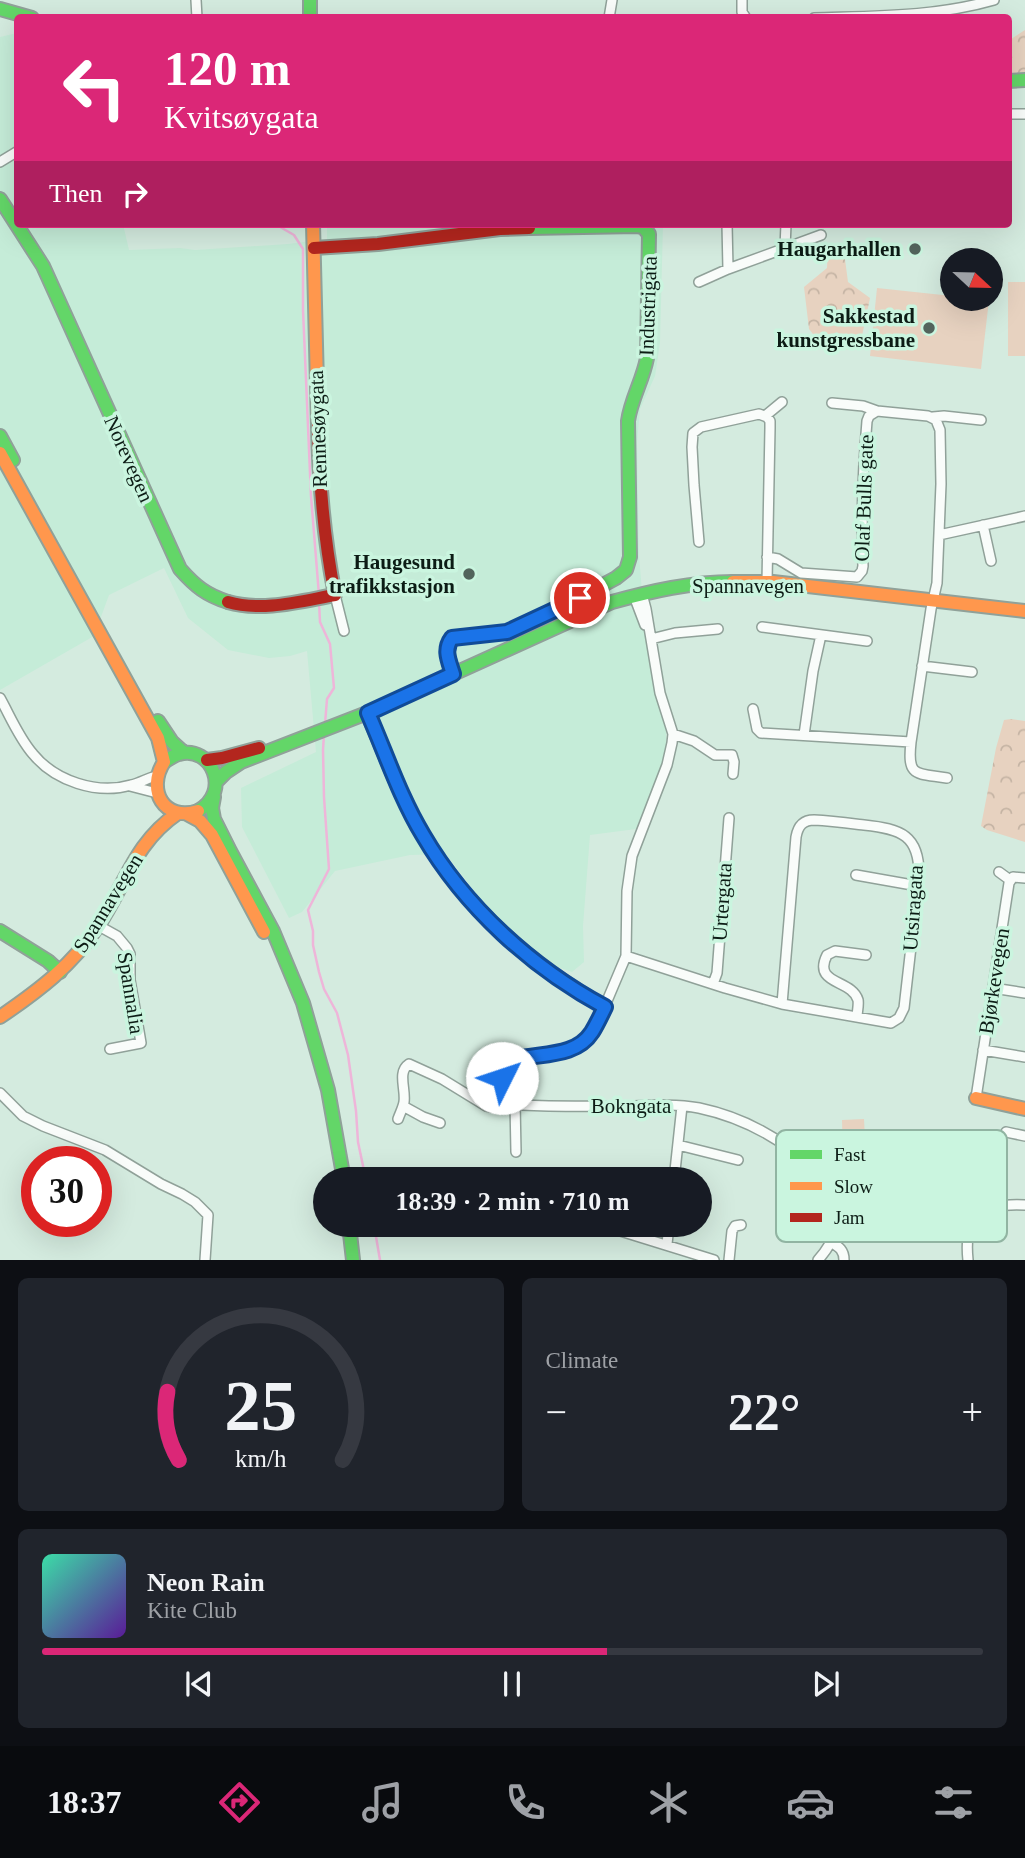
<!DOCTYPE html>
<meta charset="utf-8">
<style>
body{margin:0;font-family:Georgia,serif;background:#20242c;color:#f1f3f6;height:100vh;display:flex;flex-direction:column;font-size:26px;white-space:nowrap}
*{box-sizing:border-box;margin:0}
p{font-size:23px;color:#9ea1a6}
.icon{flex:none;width:38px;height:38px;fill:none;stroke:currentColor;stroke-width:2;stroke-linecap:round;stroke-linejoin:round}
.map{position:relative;height:1260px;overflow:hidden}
.sheet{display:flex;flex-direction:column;gap:18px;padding:18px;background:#0d0f14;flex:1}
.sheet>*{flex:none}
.top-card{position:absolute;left:14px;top:14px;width:998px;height:214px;border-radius:7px;box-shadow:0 7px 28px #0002;background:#db2777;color:#fff;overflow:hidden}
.needle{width:46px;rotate:112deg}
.controls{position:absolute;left:940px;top:248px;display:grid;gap:14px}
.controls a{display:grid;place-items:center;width:63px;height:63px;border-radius:50%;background:#171b24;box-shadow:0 7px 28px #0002;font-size:35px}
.speed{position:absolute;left:21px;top:1146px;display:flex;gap:14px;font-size:35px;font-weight:700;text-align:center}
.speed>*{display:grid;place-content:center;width:91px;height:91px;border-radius:50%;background:#171b24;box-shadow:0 7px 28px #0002;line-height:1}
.speed .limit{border:10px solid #d22;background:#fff;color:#111}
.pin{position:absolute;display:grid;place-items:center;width:60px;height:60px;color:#fff;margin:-30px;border:4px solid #fff;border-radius:50%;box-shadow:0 2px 7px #0007}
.me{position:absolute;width:77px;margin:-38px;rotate:49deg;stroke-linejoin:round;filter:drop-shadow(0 0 5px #0008)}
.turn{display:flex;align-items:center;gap:24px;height:147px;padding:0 35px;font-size:32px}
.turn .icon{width:91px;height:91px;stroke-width:2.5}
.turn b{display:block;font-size:49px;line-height:60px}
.then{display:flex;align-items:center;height:66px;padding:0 35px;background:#0003;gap:14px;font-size:26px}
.big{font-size:52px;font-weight:700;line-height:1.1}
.sheet .widget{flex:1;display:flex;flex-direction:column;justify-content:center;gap:10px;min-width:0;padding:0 24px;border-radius:10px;background:#20242c}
.sheet .dial{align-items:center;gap:0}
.dial svg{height:182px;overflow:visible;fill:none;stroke:#363941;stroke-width:7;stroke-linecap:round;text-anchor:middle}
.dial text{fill:#f1f3f6;stroke:none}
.song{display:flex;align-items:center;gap:21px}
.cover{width:84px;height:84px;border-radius:10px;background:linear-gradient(135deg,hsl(160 70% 55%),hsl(270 70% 35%))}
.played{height:7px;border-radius:4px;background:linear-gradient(90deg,#db2777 60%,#363941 60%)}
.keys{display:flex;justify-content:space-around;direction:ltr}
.heat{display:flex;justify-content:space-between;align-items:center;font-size:38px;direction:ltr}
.sheet .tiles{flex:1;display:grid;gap:18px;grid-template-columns:1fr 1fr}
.widget:last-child{grid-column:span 2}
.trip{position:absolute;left:313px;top:1167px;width:399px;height:70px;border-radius:35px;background:#171b24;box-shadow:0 7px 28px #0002;font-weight:700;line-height:70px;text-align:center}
.tab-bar{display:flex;height:112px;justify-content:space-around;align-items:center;background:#090b0e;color:#9ea1a6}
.tab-bar .icon{width:49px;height:49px}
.tab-bar .on{color:#db2777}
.tab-bar b{font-size:32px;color:#f1f3f6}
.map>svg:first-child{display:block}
</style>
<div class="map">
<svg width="1025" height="1260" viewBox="0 0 1025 1260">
<defs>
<pattern id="forest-crowns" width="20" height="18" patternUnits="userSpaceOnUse" patternTransform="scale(1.75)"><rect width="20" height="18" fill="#e7d2c0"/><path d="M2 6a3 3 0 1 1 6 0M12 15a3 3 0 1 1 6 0" fill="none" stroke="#c5b4a4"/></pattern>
</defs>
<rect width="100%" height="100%" fill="#d4ebdf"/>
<path fill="#c5ecd8" d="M 17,33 L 18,224 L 123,224 L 129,250 L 180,248 L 195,250 L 288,244 L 327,239 L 327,224 L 663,224 L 660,343 L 655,376 L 640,409 L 637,442 L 639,555 L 642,592 L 663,674 L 666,698 L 666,750 L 663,766 L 646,809 L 636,829 L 590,835 L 583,926 L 584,962 L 572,972 L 549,964 L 515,936 L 484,904 L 446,854 L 410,855 L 335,871 L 302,912 L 289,918 L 242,827 L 241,788 L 316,752 L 307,651 L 290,656 L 269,658 L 228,650 L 188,618 L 164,568 L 109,595 L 94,636 L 0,690 L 0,37 Z"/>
<path fill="url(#forest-crowns)" d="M 1025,30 L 1025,72 L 1008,74 L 1008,41 Z
M 843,244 L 848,282 L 870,298 L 859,350 L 824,348 L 809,329 L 804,287 L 827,268 L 828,247 Z
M 1011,719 L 1025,721 L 1025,842 L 987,830 L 981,826 L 996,748 L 1004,720 Z"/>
<path fill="#e7d2c0" d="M 1008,282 L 1025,282 L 1025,356 L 1008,356 Z
M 877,288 L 952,296 L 952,299 L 989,300 L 981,369 L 870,356 Z
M 864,1119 L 866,1158 L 843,1159 L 842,1120 Z"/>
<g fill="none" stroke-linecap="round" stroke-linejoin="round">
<path stroke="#eeb5d9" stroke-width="2.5" d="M 275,224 L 294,235 L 303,249 L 303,310 L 311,496 L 319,595
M 319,602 L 320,622 L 330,644 L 334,688 L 327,699 L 325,724
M 324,734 L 323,750 L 324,797 L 329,869 L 308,910 L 313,931 L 313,945 L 319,972 L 324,989 L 337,1013 L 348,1055 L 356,1111 L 358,1142 L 366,1180
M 374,1225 L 380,1260"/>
<g stroke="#90a199" stroke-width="12">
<path id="street" d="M 196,0 L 197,18
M 742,0 L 742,12 L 746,18
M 609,18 L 612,0
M 814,18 C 875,16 935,17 994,0
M 1008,114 L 1025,114
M 0,162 L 18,151
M 727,224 L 728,269
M 785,248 L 786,224
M 699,282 L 728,269 L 821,235
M 832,403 L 863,406 L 877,411
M 765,416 L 782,402
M 933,417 L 944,416 L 981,420
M 983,525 L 991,561
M 939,535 L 1025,516
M 699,542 L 694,485 L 692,447 L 693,433 L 701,427 L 759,414 L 767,417 L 770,421 L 770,428 L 767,582
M 767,557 L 778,559 L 801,573 L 857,577 L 862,571 L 863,566 C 861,517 863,469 867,421 L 869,416 L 877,411 L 928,416 L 936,420 L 940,430 L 941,484 L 937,583 L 931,609 L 911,742 C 907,778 916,773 947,778
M 642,594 L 646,609 L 660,693 L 673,734 L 672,743 L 667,765 L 632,856 L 627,891 L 626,956 L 607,1001 L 592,1032 L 584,1043 L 573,1049 L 517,1059 C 496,1074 498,1097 522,1105 C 559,1107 597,1106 635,1106 C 656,1105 678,1104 699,1108 C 732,1115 763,1129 790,1149 C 807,1162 826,1176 833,1196 C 841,1221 836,1240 818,1260
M 335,595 L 344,631
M 634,596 L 645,625
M 762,627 L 867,641
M 651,639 L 675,633 L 718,629
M 922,666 L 972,672
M 0,698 C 10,716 19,738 33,754 C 55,781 97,795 131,785 C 140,783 148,778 156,776
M 753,709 L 757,729 L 761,733 L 911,742
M 673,734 L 694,741 L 715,755 L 732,755 L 734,762 L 733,774
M 804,735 L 813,671 L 821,635
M 130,786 L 157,793
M 999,872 L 1010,880
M 856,875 L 918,886
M 99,926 L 117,936 L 127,948 L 130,954 L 130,980 L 140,1037 L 141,1043 L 110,1049
M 626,956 L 725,988 L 782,1004 L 891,1023 L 899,1018 L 904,1008 L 919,877 C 920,835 901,829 864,825 C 847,823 831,821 814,820 C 803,820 798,826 796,837 L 782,1004
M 713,984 L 717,973 L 729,818
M 993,988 L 1025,993
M 857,1017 C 857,1012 859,1005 858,1000 C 852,979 812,985 827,955 L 835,951 L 866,955
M 983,1050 L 1025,1057
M 0,1093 L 23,1116 L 43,1126 L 105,1150 L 161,1184 L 182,1194 L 195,1202 L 208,1215 L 205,1260
M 976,1098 L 1009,883 L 1013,877 L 1025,878
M 515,1103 L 516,1152
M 403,1106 L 423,1117 L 440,1123
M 398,1119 C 400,1113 403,1108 404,1102 C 406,1089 397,1072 409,1064 L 442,1079 L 486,1106 C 496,1109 502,1106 510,1099
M 1006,1132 L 1025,1136
M 678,1145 L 738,1160
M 594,1180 L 595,1175
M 674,1180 L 682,1106
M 601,1225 L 714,1260
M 832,1243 C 839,1247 844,1250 844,1260
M 667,1244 L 669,1225
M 729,1260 L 732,1231 L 735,1226 L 741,1225
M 968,1260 C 963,1213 983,1203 1025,1205"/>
</g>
<g stroke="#90a199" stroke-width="16">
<path id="fast" d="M 310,0 L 310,18
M 0,9 L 32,18
M 1008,81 L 1025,80
M 0,199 L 43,266 L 180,569 C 195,586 206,595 228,602
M 0,436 L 13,460
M 453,674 L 447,651 L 452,638 L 506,632 L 549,614 L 616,578 L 626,570 L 630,557 L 628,421 C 631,399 643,380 647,358 L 649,234 L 643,227 L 637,226 L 529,228
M 158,721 L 172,742 L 183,752
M 164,762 C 169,759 174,755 179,754 C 212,745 232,792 198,811
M 217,781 L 226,772 L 241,762 L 367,713 L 612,602 C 652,591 691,582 733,582
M 214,797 L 212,808 L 214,819 L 230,851 L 273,931 L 303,1003 L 328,1090 L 344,1180
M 0,931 L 48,961 L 60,972
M 349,1225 L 353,1260"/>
</g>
<g stroke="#90a199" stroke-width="16">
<path id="slow" d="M 313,224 L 318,425
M 0,453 L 158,738 L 164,762 C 146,790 164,822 198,811
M 733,582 L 773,582 L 1025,611
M 367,713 C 383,749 396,787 415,821 C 459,902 527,962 605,1007
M 187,814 L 200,821 L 212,835 L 264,932
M 0,1017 C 38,991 73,965 98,926 C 126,884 134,843 178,813
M 976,1098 L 1025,1109"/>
</g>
<g stroke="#90a199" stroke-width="16">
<path id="jam" d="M 314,248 L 378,244 L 500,229 L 529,228
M 228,602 C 262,612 301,601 335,595 C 324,539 319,482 318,425
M 207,760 L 222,758 L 259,748"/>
</g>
<use href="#street" stroke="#f9fcfa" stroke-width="9"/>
<use href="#fast" stroke="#63d668" stroke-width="12"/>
<use href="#slow" stroke="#ff974d" stroke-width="12"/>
<use href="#jam" stroke="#b3261e" stroke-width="12"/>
</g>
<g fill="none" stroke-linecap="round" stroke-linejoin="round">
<g stroke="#114b97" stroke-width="18">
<path id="route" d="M 502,1078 L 510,1064 L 517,1059 C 543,1053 576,1057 592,1032 C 597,1024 601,1015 605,1007 C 532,968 465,907 423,835 C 400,797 386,754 368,713 L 453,674 C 449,661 443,650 452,638 L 507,632 L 580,598"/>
</g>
<use href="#route" stroke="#1a73e8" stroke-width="12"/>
</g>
<g fill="#52645c" stroke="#caf5df" stroke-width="2.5">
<circle cx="915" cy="249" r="7"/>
<circle cx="929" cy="328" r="7"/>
<circle cx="469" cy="574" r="7"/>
</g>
<g text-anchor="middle" stroke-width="7" stroke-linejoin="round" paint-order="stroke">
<g font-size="21" font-weight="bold" fill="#0c1c15" stroke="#caf5df" text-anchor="end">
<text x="901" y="256">Haugarhallen</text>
<text x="915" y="323">Sakkestad<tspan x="915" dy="24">kunstgressbane</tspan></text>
<text x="455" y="569">Haugesund<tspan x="455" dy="24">trafikkstasjon</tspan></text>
</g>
<g font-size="21" fill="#0c1c15" stroke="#caf5df">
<text transform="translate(648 306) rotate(-88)" y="7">Industrigata</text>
<text transform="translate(318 429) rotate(-92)" y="7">Rennesøygata</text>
<text transform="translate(129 459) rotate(66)" y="7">Norevegen</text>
<text transform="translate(864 498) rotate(-88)" y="7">Olaf Bulls gate</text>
<text x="748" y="593">Spannavegen</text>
<text transform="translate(722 902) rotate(-86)" y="7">Urtergata</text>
<text transform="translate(108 903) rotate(-58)" y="7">Spannavegen</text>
<text transform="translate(913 908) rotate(-86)" y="7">Utsiragata</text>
<text transform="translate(994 981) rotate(-81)" y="7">Bjørkevegen</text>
<text transform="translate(131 993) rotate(81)" y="7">Spannalia</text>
<text x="631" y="1113">Bokngata</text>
</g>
</g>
<rect x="776" y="1130" width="231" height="112" rx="10" fill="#caf5df" stroke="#91b4a2" stroke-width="2"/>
<rect x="790" y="1150" width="32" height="9" fill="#63d668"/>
<rect x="790" y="1182" width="32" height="8" fill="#ff974d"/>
<rect x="790" y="1213" width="32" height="9" fill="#b3261e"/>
<g font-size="19" fill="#0c1c15">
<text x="834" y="1161">Fast</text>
<text x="834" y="1193">Slow</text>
<text x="834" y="1224">Jam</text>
</g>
</svg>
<div class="controls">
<a><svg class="needle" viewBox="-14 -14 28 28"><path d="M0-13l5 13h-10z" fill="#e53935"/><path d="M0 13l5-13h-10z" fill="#9ea1a6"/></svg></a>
</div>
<div class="speed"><div class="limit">30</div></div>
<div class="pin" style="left:580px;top:598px;background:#d93025"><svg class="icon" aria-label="arrive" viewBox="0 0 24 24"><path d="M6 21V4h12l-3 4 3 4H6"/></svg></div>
<svg class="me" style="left:502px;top:1078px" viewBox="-20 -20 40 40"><circle r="19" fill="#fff"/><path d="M0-13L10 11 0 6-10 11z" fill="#1a73e8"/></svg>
<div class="trip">18:39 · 2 min · 710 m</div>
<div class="top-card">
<div class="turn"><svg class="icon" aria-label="left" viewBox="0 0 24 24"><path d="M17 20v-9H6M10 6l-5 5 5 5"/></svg><div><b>120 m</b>Kvitsøygata</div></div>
<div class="then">Then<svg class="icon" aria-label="right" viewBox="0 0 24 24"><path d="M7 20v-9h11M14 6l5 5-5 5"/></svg></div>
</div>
</div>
<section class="sheet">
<div class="tiles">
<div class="widget dial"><svg viewBox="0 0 100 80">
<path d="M14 69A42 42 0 1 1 86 69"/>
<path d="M14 69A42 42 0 0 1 9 39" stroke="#db2777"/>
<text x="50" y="56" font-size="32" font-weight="700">25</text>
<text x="50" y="72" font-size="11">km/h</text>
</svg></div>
<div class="widget"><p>Climate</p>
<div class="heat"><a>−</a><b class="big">22°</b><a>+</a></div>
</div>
<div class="widget">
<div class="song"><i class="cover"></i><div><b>Neon Rain</b><p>Kite Club</p></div></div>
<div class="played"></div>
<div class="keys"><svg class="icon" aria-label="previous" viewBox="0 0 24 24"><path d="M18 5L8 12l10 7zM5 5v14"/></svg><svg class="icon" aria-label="pause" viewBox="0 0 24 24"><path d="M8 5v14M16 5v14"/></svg><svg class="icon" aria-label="next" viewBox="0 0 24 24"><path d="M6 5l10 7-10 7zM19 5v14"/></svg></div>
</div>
</div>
</section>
<nav class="tab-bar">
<b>18:37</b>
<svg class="icon on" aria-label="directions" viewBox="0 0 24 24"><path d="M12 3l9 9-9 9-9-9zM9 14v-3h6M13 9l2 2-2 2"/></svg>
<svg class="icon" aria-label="music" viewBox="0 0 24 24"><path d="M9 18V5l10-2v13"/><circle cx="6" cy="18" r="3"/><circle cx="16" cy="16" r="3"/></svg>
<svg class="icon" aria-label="phone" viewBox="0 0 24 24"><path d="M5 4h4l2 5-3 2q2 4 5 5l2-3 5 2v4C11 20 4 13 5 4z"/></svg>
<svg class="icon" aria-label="climate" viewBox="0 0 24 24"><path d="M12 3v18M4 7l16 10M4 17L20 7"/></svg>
<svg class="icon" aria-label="car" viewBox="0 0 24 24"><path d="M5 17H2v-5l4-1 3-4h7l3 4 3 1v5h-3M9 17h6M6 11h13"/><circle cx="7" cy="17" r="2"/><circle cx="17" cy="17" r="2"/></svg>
<svg class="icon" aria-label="filters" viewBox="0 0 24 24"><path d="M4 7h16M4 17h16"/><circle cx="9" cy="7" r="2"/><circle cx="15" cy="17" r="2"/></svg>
</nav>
